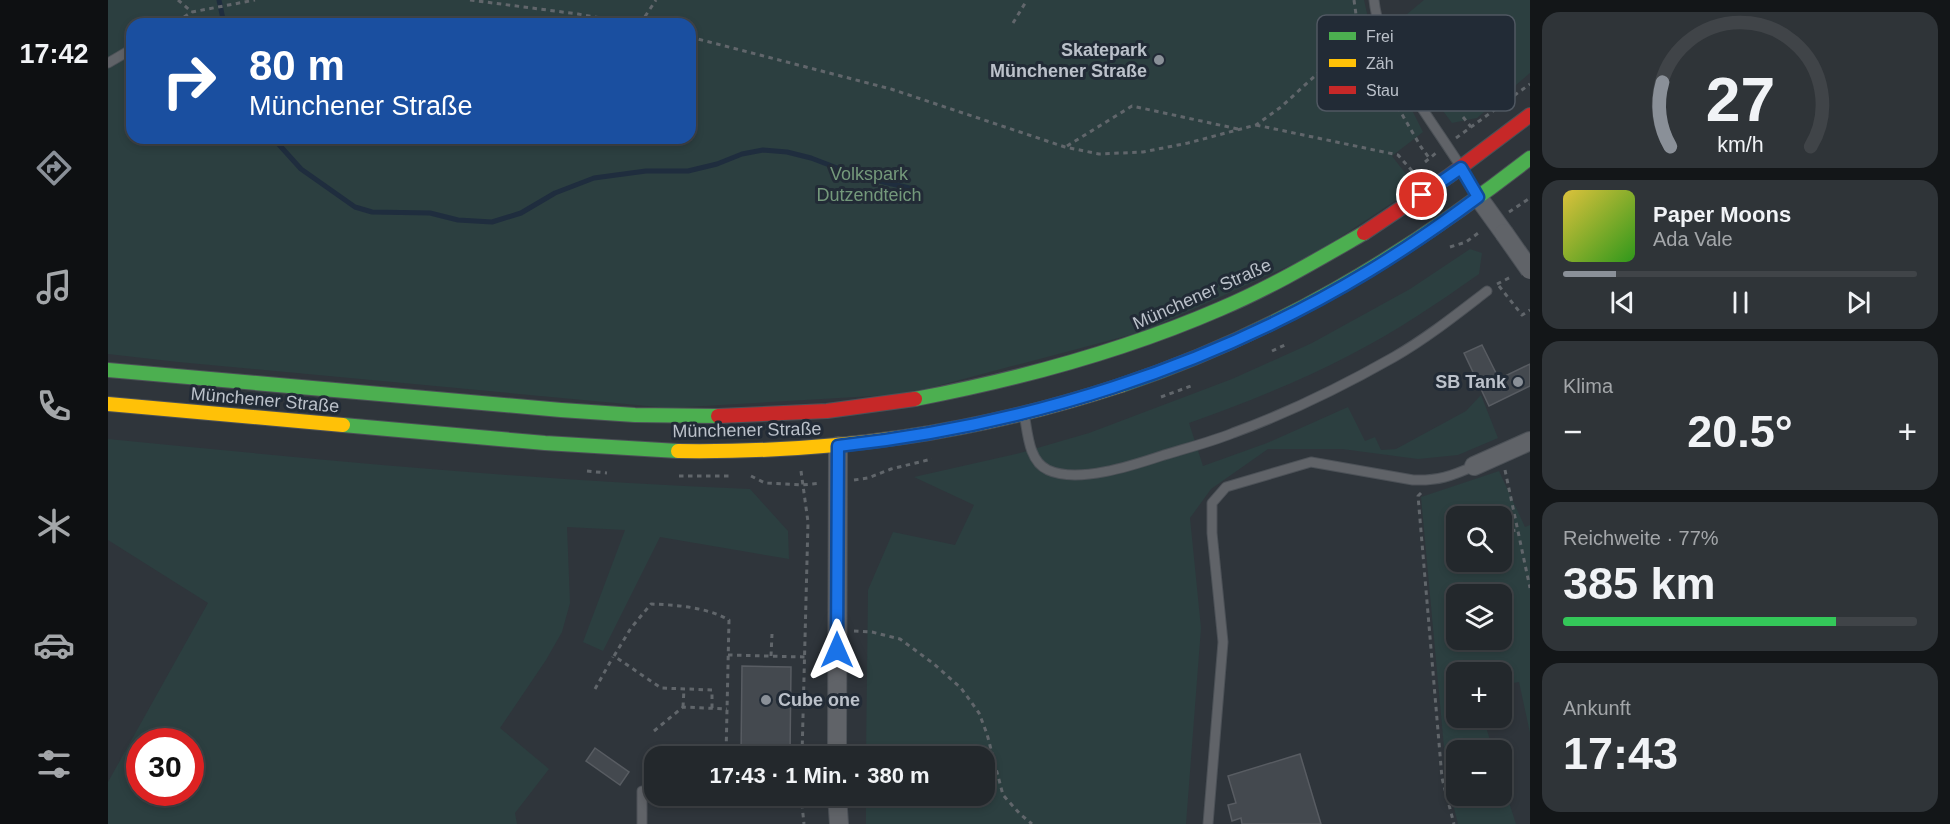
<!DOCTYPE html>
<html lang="de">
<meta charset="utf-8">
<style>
body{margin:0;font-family:Arial,sans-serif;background:#2f3438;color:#f1f3f6;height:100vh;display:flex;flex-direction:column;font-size:22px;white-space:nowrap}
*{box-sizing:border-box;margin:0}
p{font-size:20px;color:#a3a6a9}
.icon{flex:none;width:33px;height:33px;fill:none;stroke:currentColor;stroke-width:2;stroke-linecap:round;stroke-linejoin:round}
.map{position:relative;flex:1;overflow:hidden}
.sheet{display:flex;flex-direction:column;gap:12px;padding:12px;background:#131618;width:420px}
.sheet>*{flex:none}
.banner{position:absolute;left:18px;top:18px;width:570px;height:126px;border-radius:18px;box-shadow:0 3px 9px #0003,0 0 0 2px #404448;background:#1a4fa0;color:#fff;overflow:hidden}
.tools{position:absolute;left:1338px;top:506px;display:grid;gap:12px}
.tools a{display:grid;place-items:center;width:66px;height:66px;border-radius:12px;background:#23282c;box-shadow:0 3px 9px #0003,0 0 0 2px #404448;font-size:30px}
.speed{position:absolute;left:18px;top:728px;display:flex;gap:12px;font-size:30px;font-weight:700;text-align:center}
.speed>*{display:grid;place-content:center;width:78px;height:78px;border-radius:50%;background:#23282c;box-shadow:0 3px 9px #0003,0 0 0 2px #404448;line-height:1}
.speed .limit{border:9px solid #d22;background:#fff;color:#111}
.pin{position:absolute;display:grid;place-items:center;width:51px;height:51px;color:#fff;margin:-26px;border:3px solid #fff;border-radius:50%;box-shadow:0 2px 6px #0007}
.me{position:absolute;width:66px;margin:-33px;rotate:0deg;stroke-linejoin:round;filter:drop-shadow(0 0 4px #0008)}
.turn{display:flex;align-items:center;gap:21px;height:126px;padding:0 24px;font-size:27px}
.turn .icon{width:78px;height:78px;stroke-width:2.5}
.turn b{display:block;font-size:42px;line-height:51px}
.big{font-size:45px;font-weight:700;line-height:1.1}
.sheet .tile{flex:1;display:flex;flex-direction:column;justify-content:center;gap:9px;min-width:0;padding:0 21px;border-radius:18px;background:#2f3438}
.sheet .dial{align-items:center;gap:0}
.dial svg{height:156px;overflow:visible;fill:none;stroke:#404448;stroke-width:7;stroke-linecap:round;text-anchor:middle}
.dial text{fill:#f1f3f6;stroke:none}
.song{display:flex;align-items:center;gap:18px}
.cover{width:72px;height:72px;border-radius:9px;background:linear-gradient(135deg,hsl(50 70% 55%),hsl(110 70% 35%))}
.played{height:6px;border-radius:3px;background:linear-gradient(90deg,#8a9098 15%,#404448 15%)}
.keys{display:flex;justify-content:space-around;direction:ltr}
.heat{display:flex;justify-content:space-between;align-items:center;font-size:33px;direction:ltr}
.charge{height:9px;border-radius:4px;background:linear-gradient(90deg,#34c759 77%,#404448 0)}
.trip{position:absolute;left:536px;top:746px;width:351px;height:60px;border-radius:18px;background:#23282c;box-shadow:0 3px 9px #0003,0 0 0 2px #404448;font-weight:700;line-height:60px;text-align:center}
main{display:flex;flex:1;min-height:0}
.menu{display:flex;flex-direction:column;width:108px;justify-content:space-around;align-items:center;background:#0e1012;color:#a3a6a9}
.menu .icon{width:42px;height:42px}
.menu .current{color:#8a9098}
.menu b{font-size:27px;color:#f1f3f6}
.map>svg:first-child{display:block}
</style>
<main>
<nav class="menu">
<b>17:42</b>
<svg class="icon current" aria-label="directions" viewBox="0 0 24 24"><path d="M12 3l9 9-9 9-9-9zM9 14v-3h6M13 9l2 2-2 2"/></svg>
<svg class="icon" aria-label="music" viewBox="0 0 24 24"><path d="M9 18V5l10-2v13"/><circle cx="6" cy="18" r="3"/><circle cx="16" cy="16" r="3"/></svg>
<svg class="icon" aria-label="phone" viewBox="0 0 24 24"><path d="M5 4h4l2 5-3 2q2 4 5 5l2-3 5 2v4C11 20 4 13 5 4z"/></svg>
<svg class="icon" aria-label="climate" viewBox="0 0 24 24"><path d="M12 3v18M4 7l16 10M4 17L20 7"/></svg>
<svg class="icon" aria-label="car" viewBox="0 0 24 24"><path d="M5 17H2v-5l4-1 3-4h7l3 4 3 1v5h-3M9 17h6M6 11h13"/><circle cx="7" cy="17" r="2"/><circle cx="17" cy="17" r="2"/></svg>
<svg class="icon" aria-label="filters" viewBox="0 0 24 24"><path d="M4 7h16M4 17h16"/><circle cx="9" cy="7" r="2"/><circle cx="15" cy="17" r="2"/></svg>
</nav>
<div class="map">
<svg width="1422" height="824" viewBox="0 0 1422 824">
<rect width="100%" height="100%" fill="#2f353b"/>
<path fill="#2c3f40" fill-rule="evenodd" d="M 0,0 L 1256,0 L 1265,40 L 1296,94 L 1315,132 L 1284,156 L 1308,187 L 1207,254 L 1037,331 L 799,394 L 561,408 L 70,362 L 0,354 ZM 24,24 L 582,24 L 582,138 L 24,138 Z
M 1316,0 L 1422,0 L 1422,73 L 1369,118 L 1344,123 L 1292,53 L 1281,29 Z
M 1362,249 L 1374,253 L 1371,274 C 1330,303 1287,332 1242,355 C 1190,382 1135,404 1081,423 L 1095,466 L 1159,443 L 1240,407 L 1257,441 L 1267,437 L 1273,450 L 1288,449 L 1358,411 L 1373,395 L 1390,438 L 1350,455 L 1310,459 L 1234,449 L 1160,449 L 1103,489 L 1082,518 L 1093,628 L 1078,824 L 758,824 L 758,795 L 876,795 L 876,756 L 758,756 L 760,590 L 785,532 L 847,545 L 866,505 L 806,477 L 912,453 L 981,433 L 1124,379 L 1204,343 L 1302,289 Z
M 0,439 C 214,460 428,481 642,489 L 680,531 L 681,559 L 552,537 L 495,651 L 475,642 L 517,530 L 459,527 L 462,603 L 454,632 L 438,660 L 392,728 L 441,769 L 407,813 L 409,824 L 0,824 L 0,782 L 100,603 L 0,540 ZM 32,741 L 82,741 L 82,792 L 32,792 Z
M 1391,471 L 1417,527 L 1422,525 L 1422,733 L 1411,682 L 1394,685 L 1394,672 L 1348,672 L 1348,717 L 1375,717 L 1385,750 L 1348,750 L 1348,795 L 1394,795 L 1394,781 L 1408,824 L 1350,824 L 1339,780 L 1313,497 ZM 1348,516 L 1394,516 L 1394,561 L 1348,561 ZM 1348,594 L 1394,594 L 1394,639 L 1348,639 Z"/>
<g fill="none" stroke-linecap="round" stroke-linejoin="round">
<path stroke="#1f2d3e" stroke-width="5" d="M 111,0 L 116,24
M 165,138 L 193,169 L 247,207 L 264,212 L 322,213 L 350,220 L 384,222 L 413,213 L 447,193 L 486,178 L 538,171 L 580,171 L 609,164 L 634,154 L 655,150 L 679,152 L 703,158 L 750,176 L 810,190"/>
</g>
<path fill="#44494f" stroke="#585c62" stroke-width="1.5" d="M 1374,345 L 1391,379 L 1422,364 L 1422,386 L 1381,406 L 1356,353 Z
M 634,666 L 683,667 L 682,756 L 633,756 Z
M 487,748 L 521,772 L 512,785 L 478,761 Z
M 1192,754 L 1213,824 L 1134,824 L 1133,818 L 1124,821 L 1120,805 L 1128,803 L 1120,776 Z"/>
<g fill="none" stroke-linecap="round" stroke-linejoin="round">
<g stroke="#4c5157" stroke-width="11">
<path id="lane" d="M 1266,0 C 1272,57 1321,116 1351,164
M 65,24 L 67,23
M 0,63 L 24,49
M 917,419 C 920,437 922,462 940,470 C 970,484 1026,465 1056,455 C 1079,448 1103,442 1125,433 C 1180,413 1235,386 1286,357 C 1319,338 1349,314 1379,291
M 534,824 L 534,791
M 1100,824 L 1115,642 L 1104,533 L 1104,503 L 1118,487 L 1203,462 L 1305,480 C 1330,481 1344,476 1366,466"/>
</g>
<g stroke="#4c5157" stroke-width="20">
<path id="street" d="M 1370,197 L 1396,233
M 1366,466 L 1422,441
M 729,756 L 730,446
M 729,795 L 731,824"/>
</g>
<g stroke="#4c5157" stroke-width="16">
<path id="fast" d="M 0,370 L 453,410 L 527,415 L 610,416
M 1014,385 C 1166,334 1296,256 1422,158
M 807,399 C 912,379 1013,352 1112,309 C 1162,288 1209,260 1256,233
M 235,425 L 437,443 L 570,451"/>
</g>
<g stroke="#4c5157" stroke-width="16">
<path id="slow" d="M 0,404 L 235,425
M 570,451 C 727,453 865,434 1014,385"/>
</g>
<g stroke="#4c5157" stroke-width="16">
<path id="jam" d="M 1256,233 L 1341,176 L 1422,115
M 610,416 L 719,411 L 807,399"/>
</g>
<path stroke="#61666b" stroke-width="3" stroke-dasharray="4.5 4.5" stroke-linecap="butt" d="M 70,0 L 84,12
M 362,0 L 470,14 L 526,24
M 1246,0 L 1251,36 L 1263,61 L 1313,147 L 1322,159
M 76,17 L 84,12 L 147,0
M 905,23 L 919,0
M 532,24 L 548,0
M 582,37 L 783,89 L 957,147 L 991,154 L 1035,152 L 1080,143 L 1148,125 L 1173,107 L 1259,28
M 1355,117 L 1363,127
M 1148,125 L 1290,155 L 1306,173
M 1348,138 L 1422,84
M 959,146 L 1024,106 L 1130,129
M 1317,162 L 1328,153
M 1401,212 L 1422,198
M 1342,247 L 1358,242 L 1373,231
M 1389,284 L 1405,276
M 1391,286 L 1414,315 L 1422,310
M 1164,351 L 1179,344
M 1053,397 L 1083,386
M 1397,470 L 1422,588
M 479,471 L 499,473
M 693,471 L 700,522 L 694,756
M 571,476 L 625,476
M 643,476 L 657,483 L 694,485 L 713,483
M 746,480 L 760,478 L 783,469 L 824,459
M 1313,493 L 1310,496 L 1334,778 L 1346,824
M 1394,532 L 1410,530
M 746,631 L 764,632 L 792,639 L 826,664 L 853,688 L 871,713 L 879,734 L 895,795 L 912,814 L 924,824
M 620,655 L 697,657
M 663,656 L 664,634
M 487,689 L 505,657
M 575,707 L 576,689
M 604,708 L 604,690 L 553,688 L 506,656 L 523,628 L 543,604 C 569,605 598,607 621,620 L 618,756
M 546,731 L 575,707 L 619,709
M 693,795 L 696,824
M 616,807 L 617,795"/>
<use href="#lane" stroke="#606368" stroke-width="9"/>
<use href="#street" stroke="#606368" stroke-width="18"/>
<use href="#fast" stroke="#4caf50" stroke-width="14"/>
<use href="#slow" stroke="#ffc107" stroke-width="14"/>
<use href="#jam" stroke="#c62828" stroke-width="14"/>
<g stroke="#4c5157" stroke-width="20" stroke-linecap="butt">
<path id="street-bridge" d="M 1396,233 L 1422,270"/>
</g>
<use href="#street-bridge" stroke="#606368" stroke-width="18"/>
</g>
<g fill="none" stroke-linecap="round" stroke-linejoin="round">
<g stroke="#114b97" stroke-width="15">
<path id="route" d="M 729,650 L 730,446 C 916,426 1101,368 1261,271 C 1299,248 1335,223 1370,197 L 1353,168 L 1314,195"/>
</g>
<use href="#route" stroke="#1a73e8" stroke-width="10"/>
</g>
<g fill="#8a9098" stroke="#222b36" stroke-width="2">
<circle cx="1051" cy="60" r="6"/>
<circle cx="1410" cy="382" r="6"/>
<circle cx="658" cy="700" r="6"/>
</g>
<g text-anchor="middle" stroke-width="6" stroke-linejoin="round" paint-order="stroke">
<g font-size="18" font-weight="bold" fill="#bbc1ca" stroke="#222b36" text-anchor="end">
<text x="1039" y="56">Skatepark<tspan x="1039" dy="21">Münchener Straße</tspan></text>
<text x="1398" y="388">SB Tank</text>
<text x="670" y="706" text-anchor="start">Cube one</text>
</g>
<g font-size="18" fill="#74997b" stroke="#222b36">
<text x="761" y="180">Volkspark<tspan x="761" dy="21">Dutzendteich</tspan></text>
</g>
<g font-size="18" fill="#bbc1ca" stroke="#222b36">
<text transform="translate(1094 294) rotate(-24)" y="6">Münchener Straße</text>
<text transform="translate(157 400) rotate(5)" y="6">Münchener Straße</text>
<text transform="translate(639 430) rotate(-1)" y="6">Münchener Straße</text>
</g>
</g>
<rect x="1209" y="15" width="198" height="96" rx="9" fill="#222b36" stroke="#505862" stroke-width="1.5"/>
<rect x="1221" y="32" width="27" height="8" fill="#4caf50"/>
<rect x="1221" y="59" width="27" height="8" fill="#ffc107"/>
<rect x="1221" y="86" width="27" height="8" fill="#c62828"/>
<g font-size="16" fill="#bbc1ca">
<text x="1258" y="42">Frei</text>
<text x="1258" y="69">Zäh</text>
<text x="1258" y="96">Stau</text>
</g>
</svg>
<div class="tools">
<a><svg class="icon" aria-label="search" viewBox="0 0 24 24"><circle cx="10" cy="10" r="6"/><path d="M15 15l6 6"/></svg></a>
<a><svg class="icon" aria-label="layers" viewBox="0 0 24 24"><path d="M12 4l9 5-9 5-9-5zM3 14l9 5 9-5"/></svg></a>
<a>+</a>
<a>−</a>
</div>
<div class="speed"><div class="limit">30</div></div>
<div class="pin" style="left:1314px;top:195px;background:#d93025"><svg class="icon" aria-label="arrive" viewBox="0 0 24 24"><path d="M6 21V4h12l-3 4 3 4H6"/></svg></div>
<svg class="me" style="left:729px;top:650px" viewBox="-20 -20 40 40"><path d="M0-17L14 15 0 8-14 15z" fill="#1a73e8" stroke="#fff" stroke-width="4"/></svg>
<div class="trip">17:43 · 1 Min. · 380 m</div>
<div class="banner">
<div class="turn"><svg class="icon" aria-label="right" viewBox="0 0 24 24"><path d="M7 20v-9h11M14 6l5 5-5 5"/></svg><div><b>80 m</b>Münchener Straße</div></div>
</div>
</div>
<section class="sheet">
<div class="tile dial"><svg viewBox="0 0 100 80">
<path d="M14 69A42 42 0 1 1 86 69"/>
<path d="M14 69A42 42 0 0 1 10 36" stroke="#8a9098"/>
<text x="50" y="56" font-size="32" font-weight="700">27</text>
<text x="50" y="72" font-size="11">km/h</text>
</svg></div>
<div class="tile">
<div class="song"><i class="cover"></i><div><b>Paper Moons</b><p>Ada Vale</p></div></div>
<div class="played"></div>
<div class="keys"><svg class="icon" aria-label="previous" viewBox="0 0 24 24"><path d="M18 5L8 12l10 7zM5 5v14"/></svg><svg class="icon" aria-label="pause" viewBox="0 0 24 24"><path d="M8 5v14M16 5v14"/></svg><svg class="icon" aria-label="next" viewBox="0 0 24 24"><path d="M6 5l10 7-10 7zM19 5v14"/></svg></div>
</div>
<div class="tile"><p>Klima</p>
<div class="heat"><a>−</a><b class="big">20.5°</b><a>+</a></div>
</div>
<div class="tile"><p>Reichweite · 77%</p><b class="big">385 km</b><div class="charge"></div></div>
<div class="tile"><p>Ankunft</p><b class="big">17:43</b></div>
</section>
</main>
